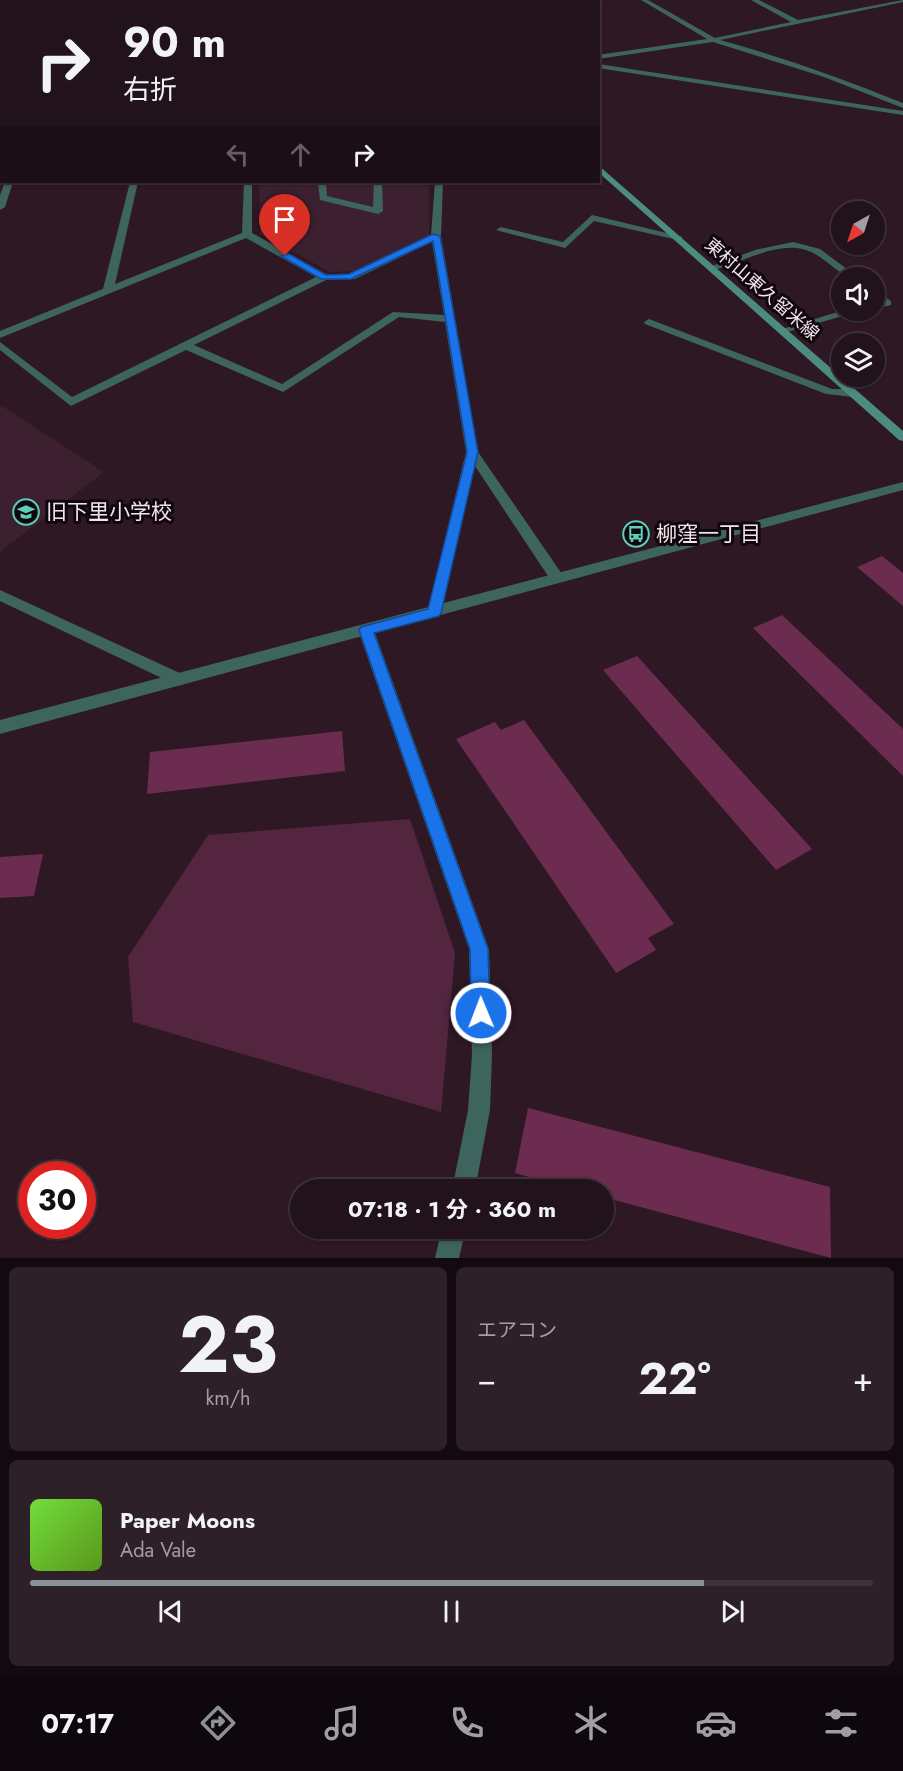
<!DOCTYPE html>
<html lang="ja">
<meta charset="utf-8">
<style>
body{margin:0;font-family:Jost,"Noto Sans JP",sans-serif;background:#2e2028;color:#f1f3f6;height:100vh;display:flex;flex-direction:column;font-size:22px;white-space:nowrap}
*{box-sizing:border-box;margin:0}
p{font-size:20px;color:#a29ea3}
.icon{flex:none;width:33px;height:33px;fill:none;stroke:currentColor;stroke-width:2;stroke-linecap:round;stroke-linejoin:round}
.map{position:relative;height:1258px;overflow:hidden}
.panel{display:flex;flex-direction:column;gap:9px;padding:9px;background:#130a0f;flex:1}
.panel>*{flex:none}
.guide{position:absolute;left:0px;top:0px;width:600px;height:183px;box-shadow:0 2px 4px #0004,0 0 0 2px #3f323a;background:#22121b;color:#f1f3f6;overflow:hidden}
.needle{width:39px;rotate:219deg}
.fabs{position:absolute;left:831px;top:201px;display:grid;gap:12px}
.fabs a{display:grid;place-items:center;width:54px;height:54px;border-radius:50%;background:#22121b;box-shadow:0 2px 4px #0004,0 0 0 2px #3f323a;font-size:30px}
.speed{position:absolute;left:18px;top:1161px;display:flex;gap:12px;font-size:30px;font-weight:700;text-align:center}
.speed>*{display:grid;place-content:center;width:78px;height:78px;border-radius:50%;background:#22121b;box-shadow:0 2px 4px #0004,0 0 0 2px #3f323a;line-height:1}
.speed .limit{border:9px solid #d22;background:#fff;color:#111}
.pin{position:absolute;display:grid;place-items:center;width:51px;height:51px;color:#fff;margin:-62px -26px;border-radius:50% 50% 50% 0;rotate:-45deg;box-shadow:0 0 6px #0007}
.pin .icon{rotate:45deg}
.me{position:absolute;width:66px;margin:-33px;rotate:359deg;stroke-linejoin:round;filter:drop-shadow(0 0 4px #0008)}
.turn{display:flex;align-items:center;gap:21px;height:126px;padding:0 24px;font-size:27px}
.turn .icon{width:78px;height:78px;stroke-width:2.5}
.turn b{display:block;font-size:42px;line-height:51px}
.lanes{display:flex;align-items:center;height:57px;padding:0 24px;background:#0003;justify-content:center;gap:30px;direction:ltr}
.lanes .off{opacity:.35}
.big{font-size:45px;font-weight:700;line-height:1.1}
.panel .card{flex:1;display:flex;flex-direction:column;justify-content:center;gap:9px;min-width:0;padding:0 21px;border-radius:9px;background:#2e2028}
.panel .dial{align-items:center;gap:0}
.dial b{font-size:78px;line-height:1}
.song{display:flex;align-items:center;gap:18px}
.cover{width:72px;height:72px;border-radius:9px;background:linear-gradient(135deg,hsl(100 70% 55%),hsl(90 70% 35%))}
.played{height:6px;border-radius:3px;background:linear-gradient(90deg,#8c9099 80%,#3f323a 80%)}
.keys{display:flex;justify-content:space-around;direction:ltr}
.heat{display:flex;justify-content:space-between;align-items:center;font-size:33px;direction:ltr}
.panel .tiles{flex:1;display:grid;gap:9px;grid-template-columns:1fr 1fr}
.card:last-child{grid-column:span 2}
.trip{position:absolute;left:290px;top:1179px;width:324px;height:60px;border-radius:30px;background:#22121b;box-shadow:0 2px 4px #0004,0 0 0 2px #3f323a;font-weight:700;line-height:60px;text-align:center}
.menu{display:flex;height:96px;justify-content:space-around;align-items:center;background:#0e070b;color:#a29ea3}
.menu .icon{width:42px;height:42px}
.menu .selected{color:#8c9099}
.menu b{font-size:27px;color:#f1f3f6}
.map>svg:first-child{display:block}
</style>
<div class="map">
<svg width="903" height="1258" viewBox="0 0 903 1258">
<rect width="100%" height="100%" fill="#2e1824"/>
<path fill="#3c202f" d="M 259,182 L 429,182 L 429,236 L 356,271 L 330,272 L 260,234 Z
M 2,406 L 104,472 L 0,552 L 0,408 Z"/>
<path fill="#53253f" d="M 410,819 L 455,953 L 441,1112 L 133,1022 L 128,957 L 208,835 Z"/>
<path fill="#6b2c50" d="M 882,556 L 903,573 L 903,606 L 857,567 Z
M 782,615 L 903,729 L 903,776 L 753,628 Z
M 637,656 L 812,849 L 776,870 L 603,670 Z
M 524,720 L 674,924 L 648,938 L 656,950 L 616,973 L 456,739 L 495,722 L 501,730 Z
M 342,731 L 345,771 L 147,794 L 150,752 Z
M 43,854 L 34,896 L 0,898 L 0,857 Z
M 528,1108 L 830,1187 L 831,1258 L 603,1197 L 603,1190 L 575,1190 L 515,1173 Z"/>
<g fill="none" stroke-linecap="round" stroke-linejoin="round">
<path fill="#3e645e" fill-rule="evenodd" d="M 42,0 L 48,0 L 49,2 L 43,2 Z
M 110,0 L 116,0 L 117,2 L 111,2 Z
M 178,0 L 184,0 L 186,2 L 179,2 Z
M 252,0 L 258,0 L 260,2 L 253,2 Z
M 324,0 L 330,0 L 331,2 L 325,2 Z
M 369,0 L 385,0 L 365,2 Z
M 0,57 L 2,57 L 2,62 L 0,62 Z
M 0,118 L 2,118 L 2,123 L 0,123 Z
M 318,182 L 326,182 L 327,196 L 373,207 L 374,182 L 382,182 L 383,211 L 378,214 L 320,200 Z"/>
<path fill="#3e645e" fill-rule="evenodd" d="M 526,0 L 532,0 L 534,2 L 527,2 Z
M 641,0 L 648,0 L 715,38 L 791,22 L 751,0 L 759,0 L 798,20 L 903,0 L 903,2 L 720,40 C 783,57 843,79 903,103 L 903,108 L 824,77 L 713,42 L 598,59 L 598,55 L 707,39 Z
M 598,64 L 903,111 L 903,115 L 598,68 Z
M 5,182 L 13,182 L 5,207 L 0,210 L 0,195 Z
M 130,182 L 138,182 L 115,284 L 242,233 L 244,182 L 252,182 L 252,233 L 326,274 L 349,274 L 431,235 L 435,182 L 443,182 L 441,236 L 478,452 L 562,574 L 564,578 L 562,582 L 552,582 L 475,466 L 441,613 L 434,618 L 427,613 L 466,452 L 445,322 L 399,317 L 283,392 L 186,350 L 71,406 L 0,350 L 0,342 L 72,397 L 316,277 L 246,238 L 0,338 L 0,331 L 103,289 ZM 432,242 L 444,315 L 393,312 L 282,384 L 194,345 L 326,280 L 355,279 Z
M 592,215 L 683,237 L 678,240 L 594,221 L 565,248 L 496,230 L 501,227 L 563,242 Z
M 793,242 L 820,249 L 859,278 C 838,278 826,256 806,250 C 776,241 741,263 714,270 L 709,267 L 755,250 Z
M 874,290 L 891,301 L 891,305 L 874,309 L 874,303 L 879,302 L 874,298 Z
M 844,310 L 863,310 L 784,333 L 779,330 Z
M 649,319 L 832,389 L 853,389 L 859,393 L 853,397 L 826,394 L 645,324 L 644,322 Z
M 0,590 L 184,675 L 186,679 L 184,683 L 172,683 L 0,601 Z
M 366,625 L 371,626 L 374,630 L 489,949 L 492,1055 L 490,1110 L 475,1190 L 452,1190 L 468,1110 L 472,1055 L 469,949 L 358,630 L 361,626 Z
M 442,1228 L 466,1228 L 459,1258 L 435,1258 Z"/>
<path fill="#3e645e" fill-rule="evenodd" d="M 0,152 L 2,152 L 2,156 L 0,156 Z
M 903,482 L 903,490 L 0,734 L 0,720 Z"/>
<path fill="#4c8b80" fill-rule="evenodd" d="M 404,0 L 410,0 L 411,2 L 405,2 Z
M 598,165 L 903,431 L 903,441 L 899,440 L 598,172 Z"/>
</g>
<path fill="#1a73e8" stroke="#114b97" stroke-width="1.5" d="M 433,234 L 440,236 L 478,452 L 441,613 L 439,616 L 374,633 L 488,949 L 490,1013 L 487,1019 L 481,1022 L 474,1019 L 471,1013 L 470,949 L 359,630 L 361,627 L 428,609 L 467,452 L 433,241 L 351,279 L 321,279 L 281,256 L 289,254 L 326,275 L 349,274 Z"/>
<defs>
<g id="school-ring" transform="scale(1.35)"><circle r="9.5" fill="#10070c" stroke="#5bcebc" stroke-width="1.5"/><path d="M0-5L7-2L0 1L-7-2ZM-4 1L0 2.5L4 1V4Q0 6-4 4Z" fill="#5bcebc"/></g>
<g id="bus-ring" transform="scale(1.35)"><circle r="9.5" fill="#10070c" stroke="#5bcebc" stroke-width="1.5"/><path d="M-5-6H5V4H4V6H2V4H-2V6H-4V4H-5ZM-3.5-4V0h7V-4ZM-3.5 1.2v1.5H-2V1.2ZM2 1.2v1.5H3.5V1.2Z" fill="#5bcebc"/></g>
</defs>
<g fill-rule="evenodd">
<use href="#school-ring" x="26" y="512"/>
<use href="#bus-ring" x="636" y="534"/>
</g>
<g text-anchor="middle" stroke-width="6" stroke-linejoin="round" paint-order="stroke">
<g font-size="18" fill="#f3e3ea" stroke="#10070c">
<text transform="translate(762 289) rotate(41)" y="6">東村山東久留米線</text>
</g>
<g font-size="21" fill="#f3e3ea" stroke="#10070c" text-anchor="start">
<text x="46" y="519">旧下里小学校</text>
<text x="656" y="541">柳窪一丁目</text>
</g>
</g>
</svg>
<div class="fabs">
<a><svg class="needle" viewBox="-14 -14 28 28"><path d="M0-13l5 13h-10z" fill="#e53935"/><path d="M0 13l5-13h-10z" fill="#a29ea3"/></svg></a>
<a><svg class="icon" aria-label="sound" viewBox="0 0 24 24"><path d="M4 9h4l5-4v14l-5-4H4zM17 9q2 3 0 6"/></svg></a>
<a><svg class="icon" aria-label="layers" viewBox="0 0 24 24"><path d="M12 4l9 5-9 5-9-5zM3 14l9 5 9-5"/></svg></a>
</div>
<div class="speed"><div class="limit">30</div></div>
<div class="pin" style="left:285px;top:256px;background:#d93025"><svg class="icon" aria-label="arrive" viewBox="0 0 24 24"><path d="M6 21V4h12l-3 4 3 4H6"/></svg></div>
<svg class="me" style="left:481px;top:1013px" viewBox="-20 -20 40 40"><circle r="17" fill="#1a73e8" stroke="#fff" stroke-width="3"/><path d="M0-11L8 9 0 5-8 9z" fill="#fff"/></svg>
<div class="trip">07:18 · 1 分 · 360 m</div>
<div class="guide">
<div class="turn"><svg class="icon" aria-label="right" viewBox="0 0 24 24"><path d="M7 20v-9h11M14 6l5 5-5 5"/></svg><div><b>90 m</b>右折</div></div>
<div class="lanes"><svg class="icon off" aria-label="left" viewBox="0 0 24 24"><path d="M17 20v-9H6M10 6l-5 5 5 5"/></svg><svg class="icon off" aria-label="ahead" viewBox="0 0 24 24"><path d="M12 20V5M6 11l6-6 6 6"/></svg><svg class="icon" aria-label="right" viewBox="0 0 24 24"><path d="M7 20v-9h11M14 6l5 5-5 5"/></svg></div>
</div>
</div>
<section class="panel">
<div class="tiles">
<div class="card dial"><b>23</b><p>km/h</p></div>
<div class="card"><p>エアコン</p>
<div class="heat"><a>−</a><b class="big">22°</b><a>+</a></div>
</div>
<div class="card">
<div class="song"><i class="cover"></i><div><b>Paper Moons</b><p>Ada Vale</p></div></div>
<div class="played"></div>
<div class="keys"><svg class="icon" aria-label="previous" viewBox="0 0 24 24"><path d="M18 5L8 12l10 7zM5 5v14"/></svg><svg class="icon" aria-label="pause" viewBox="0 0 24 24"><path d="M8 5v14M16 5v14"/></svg><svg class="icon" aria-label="next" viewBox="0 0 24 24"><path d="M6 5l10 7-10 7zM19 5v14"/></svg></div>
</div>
</div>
</section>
<nav class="menu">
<b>07:17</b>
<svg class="icon selected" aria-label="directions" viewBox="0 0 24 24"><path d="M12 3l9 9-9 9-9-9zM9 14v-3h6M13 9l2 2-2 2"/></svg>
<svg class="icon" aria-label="music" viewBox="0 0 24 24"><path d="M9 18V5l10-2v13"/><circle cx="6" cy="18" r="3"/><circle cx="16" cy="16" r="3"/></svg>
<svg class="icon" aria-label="phone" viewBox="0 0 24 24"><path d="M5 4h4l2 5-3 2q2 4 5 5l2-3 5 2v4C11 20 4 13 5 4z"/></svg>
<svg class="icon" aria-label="climate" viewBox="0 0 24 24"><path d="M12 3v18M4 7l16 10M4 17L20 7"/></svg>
<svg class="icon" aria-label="car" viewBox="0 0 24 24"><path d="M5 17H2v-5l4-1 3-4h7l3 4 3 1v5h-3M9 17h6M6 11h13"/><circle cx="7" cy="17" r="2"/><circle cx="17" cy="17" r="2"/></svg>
<svg class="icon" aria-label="filters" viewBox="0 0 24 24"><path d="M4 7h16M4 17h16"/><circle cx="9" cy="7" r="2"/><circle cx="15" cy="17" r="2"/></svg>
</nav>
